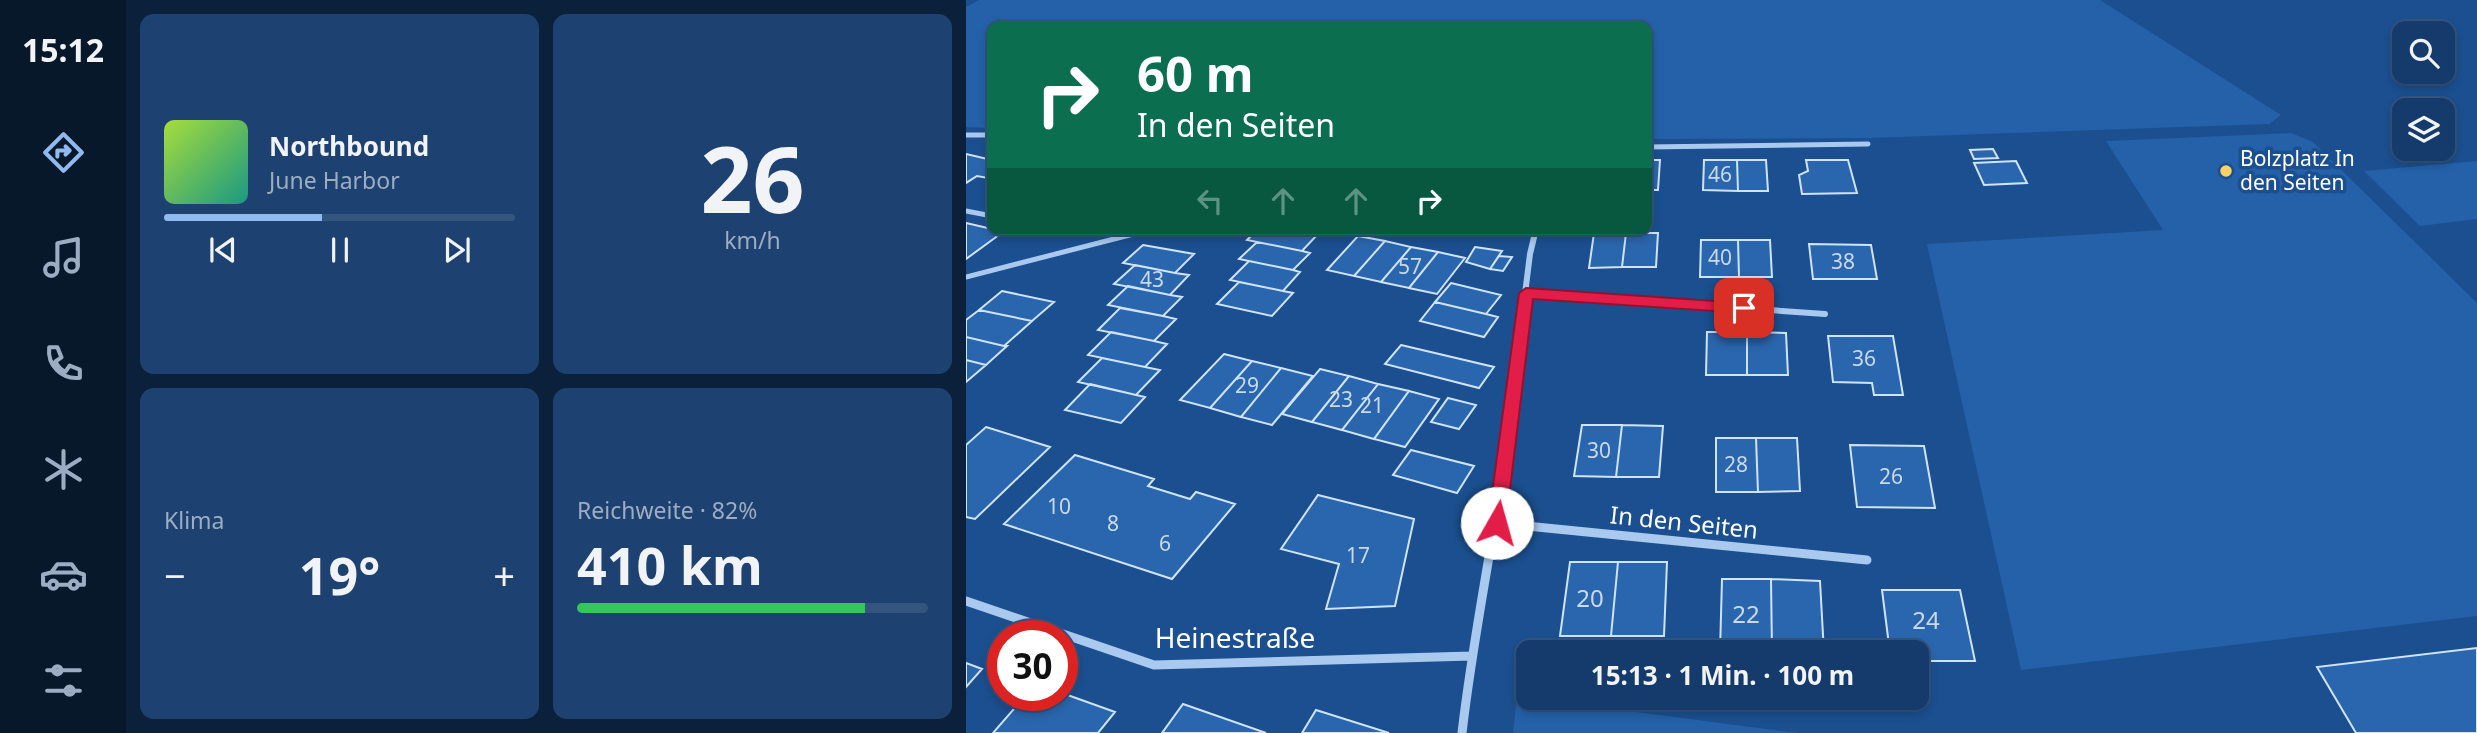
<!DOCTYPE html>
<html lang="de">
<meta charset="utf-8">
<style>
body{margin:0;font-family:"Noto Sans",sans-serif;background:#1d4271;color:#f1f3f6;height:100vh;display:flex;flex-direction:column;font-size:26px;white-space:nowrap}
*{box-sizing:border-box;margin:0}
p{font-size:23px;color:#9dadc1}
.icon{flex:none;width:38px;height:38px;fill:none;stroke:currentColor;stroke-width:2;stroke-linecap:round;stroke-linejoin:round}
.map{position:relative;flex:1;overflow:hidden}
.sheet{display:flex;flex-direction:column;gap:14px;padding:14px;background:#0b203b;width:840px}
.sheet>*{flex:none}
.top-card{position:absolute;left:21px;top:21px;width:665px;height:214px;border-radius:14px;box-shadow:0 4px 10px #0003,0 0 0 2px #33557e;background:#0b6e4f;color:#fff;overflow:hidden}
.tools{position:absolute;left:1426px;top:21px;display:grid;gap:14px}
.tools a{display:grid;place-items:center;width:63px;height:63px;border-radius:14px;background:#143b6b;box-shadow:0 4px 10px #0003,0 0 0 2px #33557e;font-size:35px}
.speed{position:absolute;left:21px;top:620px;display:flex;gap:14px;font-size:35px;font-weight:700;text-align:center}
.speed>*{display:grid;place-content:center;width:91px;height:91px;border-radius:50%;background:#143b6b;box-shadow:0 4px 10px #0003,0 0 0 2px #33557e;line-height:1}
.speed .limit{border:10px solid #d22;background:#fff;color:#111}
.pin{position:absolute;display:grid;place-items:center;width:60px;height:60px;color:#fff;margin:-30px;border-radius:14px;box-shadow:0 4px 10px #0006}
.me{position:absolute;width:77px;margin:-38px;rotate:7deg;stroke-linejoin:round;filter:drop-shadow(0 0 5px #0008)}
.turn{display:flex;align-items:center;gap:24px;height:147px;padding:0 35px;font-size:32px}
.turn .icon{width:91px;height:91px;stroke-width:2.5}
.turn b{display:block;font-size:49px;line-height:60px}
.lanes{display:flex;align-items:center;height:66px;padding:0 35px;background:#0003;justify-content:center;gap:35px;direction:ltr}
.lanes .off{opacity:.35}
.big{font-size:52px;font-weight:700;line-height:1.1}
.sheet .widget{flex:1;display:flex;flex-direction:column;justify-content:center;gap:10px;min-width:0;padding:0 24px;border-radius:14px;background:#1d4271}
.sheet .dial{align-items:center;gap:0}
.dial b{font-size:91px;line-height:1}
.song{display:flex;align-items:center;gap:21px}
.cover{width:84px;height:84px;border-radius:10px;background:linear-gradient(135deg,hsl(80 70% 55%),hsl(170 70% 35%))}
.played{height:7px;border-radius:4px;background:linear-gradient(90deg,#90b9f0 45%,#33557e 45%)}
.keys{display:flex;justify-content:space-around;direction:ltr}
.heat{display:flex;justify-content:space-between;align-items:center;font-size:38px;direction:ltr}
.charge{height:10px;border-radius:5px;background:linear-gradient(90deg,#34c759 82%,#33557e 0)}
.sheet .tiles{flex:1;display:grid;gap:14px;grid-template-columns:repeat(2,1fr)}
.trip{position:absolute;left:550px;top:640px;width:413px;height:70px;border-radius:14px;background:#143b6b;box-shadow:0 4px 10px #0003,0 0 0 2px #33557e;font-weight:700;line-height:70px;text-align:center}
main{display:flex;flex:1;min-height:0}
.dock{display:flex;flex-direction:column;width:126px;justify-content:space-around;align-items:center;background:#08182b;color:#9dadc1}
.dock .icon{width:49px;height:49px}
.dock .on{color:#90b9f0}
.dock b{font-size:32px;color:#f1f3f6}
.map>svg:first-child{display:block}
</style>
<main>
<nav class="dock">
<b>15:12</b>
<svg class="icon on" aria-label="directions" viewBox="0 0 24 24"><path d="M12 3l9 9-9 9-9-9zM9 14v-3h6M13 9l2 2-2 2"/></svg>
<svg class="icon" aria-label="music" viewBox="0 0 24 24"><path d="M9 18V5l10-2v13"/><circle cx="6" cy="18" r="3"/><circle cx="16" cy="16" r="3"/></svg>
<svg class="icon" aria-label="phone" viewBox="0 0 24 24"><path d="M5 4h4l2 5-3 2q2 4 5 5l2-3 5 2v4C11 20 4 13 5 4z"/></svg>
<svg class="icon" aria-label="climate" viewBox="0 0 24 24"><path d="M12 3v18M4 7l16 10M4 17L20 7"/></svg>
<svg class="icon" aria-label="car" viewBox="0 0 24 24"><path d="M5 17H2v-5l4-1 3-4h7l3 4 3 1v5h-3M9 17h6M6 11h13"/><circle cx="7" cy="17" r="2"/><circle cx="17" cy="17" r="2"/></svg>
<svg class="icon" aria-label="filters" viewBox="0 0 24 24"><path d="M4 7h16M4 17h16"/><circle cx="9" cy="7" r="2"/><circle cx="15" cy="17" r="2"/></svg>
</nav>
<section class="sheet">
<div class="tiles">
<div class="widget">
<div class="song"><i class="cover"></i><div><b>Northbound</b><p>June Harbor</p></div></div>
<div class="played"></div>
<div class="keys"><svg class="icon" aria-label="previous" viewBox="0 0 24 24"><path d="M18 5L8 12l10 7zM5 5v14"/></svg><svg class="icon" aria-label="pause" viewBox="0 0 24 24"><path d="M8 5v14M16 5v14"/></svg><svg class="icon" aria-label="next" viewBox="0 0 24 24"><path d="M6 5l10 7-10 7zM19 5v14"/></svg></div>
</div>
<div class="widget dial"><b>26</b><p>km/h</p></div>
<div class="widget"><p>Klima</p>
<div class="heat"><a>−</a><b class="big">19°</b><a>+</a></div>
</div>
<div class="widget"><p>Reichweite · 82%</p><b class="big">410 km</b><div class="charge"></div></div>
</div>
</section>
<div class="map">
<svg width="1511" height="733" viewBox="0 0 1511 733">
<rect width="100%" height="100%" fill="#1b4f8f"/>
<path fill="#2461a8" d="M 13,0 L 1134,0 L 1315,115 L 1303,124 L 903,138 L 681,139 L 681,26 L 26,26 L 26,128 L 0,127 L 0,7 Z
M 1325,133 L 1347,142 L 1511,303 L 1511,616 L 1055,670 L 961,244 L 1197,230 L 1140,141 Z
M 1511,161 L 1511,219 L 1454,226 L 1398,171 Z
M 551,696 L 562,698 L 832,733 L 547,733 Z"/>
<path fill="#2a66ad" stroke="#cfe3fa" stroke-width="2" d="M 1027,149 L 1032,158 L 1008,159 L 1004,150 Z
M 0,154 L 26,160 L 26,176 L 22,178 L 11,176 L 0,183 Z
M 681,160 L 694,160 L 692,190 L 681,190 Z
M 738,160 L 771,160 L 772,191 L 737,190 Z
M 771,160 L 800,160 L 802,191 L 772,191 Z
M 840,160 L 882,160 L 891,193 L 836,194 L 833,175 L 842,171 Z
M 1050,161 L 1061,183 L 1018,185 L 1008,163 Z
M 0,223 L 26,229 L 37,232 L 0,259 Z
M 88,229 L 128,229 L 119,236 Z
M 292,229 L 330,229 L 352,234 L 336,251 L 281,240 Z
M 628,233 L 660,233 L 656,267 L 623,268 Z
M 660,233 L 692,233 L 690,267 L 656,267 Z
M 392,236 L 419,241 L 388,276 L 361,270 Z
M 735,240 L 772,240 L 773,277 L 734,277 Z
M 772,240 L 804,240 L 806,277 L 773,277 Z
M 419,241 L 445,247 L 415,282 L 388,276 Z
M 291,242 L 336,251 L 344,253 L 327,270 L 273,259 Z
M 843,244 L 905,245 L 911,279 L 847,279 Z
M 177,245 L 228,254 L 209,273 L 157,263 Z
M 445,247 L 472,252 L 443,288 L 415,282 Z
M 509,247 L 536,251 L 524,269 L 500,262 Z
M 472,252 L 499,258 L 471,294 L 443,288 Z
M 533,256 L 546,257 L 537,271 L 524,269 Z
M 283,261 L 327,270 L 334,272 L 317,291 L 264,280 Z
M 169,265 L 209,273 L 223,275 L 204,295 L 148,284 Z
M 273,282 L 317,291 L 327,293 L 306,316 L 251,304 Z
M 485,283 L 535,295 L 520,314 L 469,302 Z
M 162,286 L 204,295 L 216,297 L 197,316 L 142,305 Z
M 36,291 L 88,302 L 66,321 L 13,310 Z
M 469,302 L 520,314 L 532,317 L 518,337 L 454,321 Z
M 154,308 L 197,316 L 210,319 L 188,341 L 132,330 Z
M 13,310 L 66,321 L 38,346 L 0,337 L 0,320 Z
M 145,332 L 188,341 L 201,344 L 179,367 L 122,355 Z
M 741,332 L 781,332 L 781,375 L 740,375 Z
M 781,332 L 820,333 L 822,375 L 781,375 Z
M 862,336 L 927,336 L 937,395 L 908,395 L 906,383 L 867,382 Z
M 0,337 L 38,346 L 41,346 L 20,365 L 0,360 Z
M 435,345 L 528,367 L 513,388 L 419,364 Z
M 258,354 L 286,361 L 244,408 L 214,400 Z
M 136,358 L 179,367 L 194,370 L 170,395 L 112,382 Z
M 0,360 L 20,365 L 0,382 Z
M 286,361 L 315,368 L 275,417 L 244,408 Z
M 315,368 L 347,376 L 306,425 L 275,417 Z
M 354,369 L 383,376 L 346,422 L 316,414 Z
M 383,376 L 412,384 L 376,430 L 346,422 Z
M 124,384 L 170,395 L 179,397 L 155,423 L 99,410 Z
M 412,384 L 443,391 L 408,439 L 376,430 Z
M 443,391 L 473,399 L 439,447 L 408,439 Z
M 482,398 L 510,405 L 493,429 L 465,422 Z
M 616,425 L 656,425 L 650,477 L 608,476 Z
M 656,425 L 697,426 L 693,477 L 650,477 Z
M 20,427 L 84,447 L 9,519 L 0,517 L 0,445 Z
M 750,438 L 790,438 L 792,492 L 750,492 Z
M 790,438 L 831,438 L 834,491 L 792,492 Z
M 884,445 L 958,446 L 969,508 L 891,507 Z
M 445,450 L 508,466 L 491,493 L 427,475 Z
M 109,455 L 188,479 L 182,486 L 224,499 L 230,492 L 269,504 L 206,579 L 38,524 Z
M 352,495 L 448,519 L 429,606 L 360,609 L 373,564 L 315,549 Z
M 604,562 L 652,562 L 645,636 L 594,636 Z
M 652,562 L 701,562 L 698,636 L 645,636 Z
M 756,579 L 805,579 L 806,652 L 754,652 Z
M 805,579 L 854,581 L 858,653 L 806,652 Z
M 916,590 L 994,590 L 1009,661 L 950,661 L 950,653 L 924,653 Z
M 1511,648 L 1511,733 L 1390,733 L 1351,667 Z
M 0,663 L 16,669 L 0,687 Z
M 96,693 L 149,712 L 132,733 L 27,733 L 60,695 Z
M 217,704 L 300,733 L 196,733 Z
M 350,710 L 423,733 L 336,733 Z"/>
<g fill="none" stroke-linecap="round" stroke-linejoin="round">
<path stroke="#a9c9ee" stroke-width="5" d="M 0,211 L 26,216
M 0,277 L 187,229"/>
<path stroke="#a9c9ee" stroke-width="5" d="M 0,135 L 26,135
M 681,147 L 902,144"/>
<path stroke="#a9c9ee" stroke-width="6" d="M 560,293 L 859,314
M 543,422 L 564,254 L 570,229"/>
<path stroke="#a9c9ee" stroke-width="9" d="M 531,523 L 901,560
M 0,601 L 188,665 L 505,656
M 496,733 C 508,628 531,525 544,420"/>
</g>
<path fill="#e11d48" stroke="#92132f" stroke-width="2" d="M 560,288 L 778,303 L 785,308 L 778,313 L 567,299 L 540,523 L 537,529 L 524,529 L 522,523 L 553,293 Z"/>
<circle fill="#ffd166" stroke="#1b4f8f" stroke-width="2.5" cx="1260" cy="171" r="7"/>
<g text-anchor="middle" stroke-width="7" stroke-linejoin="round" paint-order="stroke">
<g font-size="21" fill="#fff" stroke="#1b4f8f" text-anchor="start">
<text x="1274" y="166">Bolzplatz In<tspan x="1274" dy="24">den Seiten</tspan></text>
</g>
<g font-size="21" fill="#cad9ea">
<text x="754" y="182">46</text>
<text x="754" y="265">40</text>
<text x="877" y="269">38</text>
<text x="444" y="274">57</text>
<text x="186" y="287">43</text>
<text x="898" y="366">36</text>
<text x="281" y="393">29</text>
<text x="375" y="407">23</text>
<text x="406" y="413">21</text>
<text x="633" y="458">30</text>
<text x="770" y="472">28</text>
<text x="925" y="484">26</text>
<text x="93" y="514">10</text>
<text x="147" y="531">8</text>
<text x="199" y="551">6</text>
<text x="392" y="563">17</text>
</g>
<g font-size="24" fill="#fff" stroke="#1b4f8f">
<text transform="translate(718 523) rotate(6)" y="8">In den Seiten</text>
</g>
<g font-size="24" fill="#cad9ea">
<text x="624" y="607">20</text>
<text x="780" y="623">22</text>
<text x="960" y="629">24</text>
</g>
<g font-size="28" fill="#fff" stroke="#1b4f8f">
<text x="269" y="648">Heinestraße</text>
</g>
</g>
</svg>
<div class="tools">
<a><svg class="icon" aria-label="search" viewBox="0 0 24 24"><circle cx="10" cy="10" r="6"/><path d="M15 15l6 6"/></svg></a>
<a><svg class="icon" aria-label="layers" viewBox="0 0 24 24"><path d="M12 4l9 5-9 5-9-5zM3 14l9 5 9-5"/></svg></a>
</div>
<div class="speed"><div class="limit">30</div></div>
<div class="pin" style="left:778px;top:308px;background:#d93025"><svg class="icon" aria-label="arrive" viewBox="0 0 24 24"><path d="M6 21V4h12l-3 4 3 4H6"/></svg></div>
<svg class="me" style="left:531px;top:523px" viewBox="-20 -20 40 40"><circle r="19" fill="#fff"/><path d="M0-13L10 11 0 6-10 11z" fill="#e11d48"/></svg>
<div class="trip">15:13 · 1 Min. · 100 m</div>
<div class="top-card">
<div class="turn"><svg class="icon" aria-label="right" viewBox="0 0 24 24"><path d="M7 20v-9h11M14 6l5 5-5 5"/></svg><div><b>60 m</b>In den Seiten</div></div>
<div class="lanes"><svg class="icon off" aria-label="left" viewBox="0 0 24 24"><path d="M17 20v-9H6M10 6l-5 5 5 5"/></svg><svg class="icon off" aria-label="ahead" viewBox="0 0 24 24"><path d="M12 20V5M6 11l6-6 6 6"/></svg><svg class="icon off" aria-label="ahead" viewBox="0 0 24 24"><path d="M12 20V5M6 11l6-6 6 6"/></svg><svg class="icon" aria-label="right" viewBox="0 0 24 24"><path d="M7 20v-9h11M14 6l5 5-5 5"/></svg></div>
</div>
</div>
</main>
